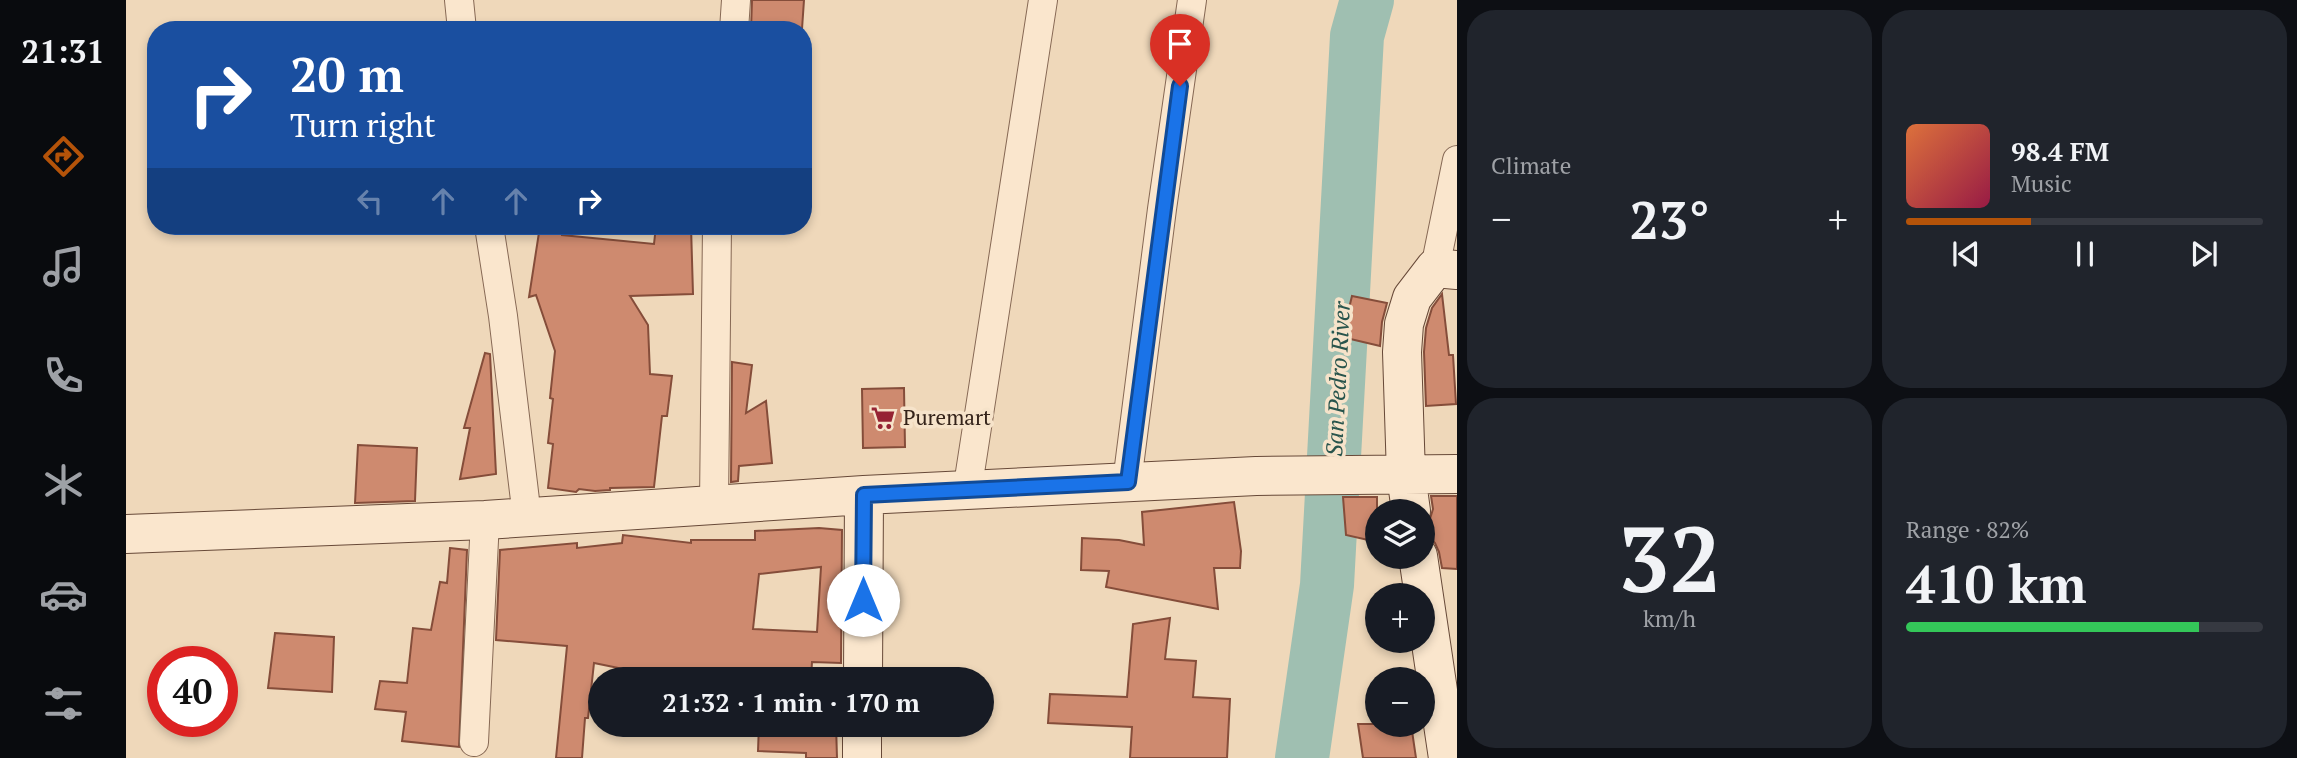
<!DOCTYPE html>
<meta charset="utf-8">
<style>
body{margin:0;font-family:"PT Serif",serif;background:#20242c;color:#f1f3f6;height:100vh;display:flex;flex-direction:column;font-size:26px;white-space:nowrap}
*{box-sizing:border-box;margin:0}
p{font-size:23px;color:#9ea1a6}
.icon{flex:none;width:38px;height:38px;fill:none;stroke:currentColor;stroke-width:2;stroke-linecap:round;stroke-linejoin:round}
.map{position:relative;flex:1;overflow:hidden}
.panel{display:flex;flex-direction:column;gap:10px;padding:10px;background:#0d0f14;width:840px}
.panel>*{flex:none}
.banner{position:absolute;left:21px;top:21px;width:665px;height:214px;border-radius:28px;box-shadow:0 4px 10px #0003;background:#1a4fa0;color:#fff;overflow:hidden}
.buttons{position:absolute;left:1239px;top:499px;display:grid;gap:14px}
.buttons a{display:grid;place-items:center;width:70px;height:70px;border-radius:50%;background:#171b24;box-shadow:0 4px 10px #0003;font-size:35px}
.speed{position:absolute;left:21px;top:646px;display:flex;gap:14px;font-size:35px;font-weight:700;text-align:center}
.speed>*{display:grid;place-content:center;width:91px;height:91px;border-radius:50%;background:#171b24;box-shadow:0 4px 10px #0003;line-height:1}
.speed .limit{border:10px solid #d22;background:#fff;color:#111}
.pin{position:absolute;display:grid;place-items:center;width:60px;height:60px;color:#fff;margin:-72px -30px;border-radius:50% 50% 50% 0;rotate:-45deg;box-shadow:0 0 7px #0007}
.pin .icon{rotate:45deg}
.me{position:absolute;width:77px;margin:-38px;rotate:0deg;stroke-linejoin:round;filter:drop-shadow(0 0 5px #0008)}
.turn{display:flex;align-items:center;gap:24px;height:147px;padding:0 28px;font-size:32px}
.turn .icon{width:91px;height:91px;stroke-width:2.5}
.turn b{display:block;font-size:49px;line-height:60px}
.lanes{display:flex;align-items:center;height:66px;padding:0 28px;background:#0003;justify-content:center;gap:35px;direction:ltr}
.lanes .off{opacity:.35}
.big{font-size:52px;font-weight:800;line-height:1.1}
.panel .card{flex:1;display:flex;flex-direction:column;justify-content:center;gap:10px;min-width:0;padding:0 24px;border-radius:28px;background:#20242c}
.panel .dial{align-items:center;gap:0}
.dial b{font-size:91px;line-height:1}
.song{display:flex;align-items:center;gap:21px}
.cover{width:84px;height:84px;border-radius:10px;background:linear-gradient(135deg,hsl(20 70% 55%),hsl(340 70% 35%))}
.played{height:7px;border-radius:4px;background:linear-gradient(90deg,#b45309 35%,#363941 35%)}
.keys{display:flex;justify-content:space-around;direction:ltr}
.heat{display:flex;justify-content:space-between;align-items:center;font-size:38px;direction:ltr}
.charge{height:10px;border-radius:5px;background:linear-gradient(90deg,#34c759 82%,#363941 0)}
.panel .tiles{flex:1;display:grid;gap:10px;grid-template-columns:repeat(2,1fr)}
.trip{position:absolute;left:462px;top:667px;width:406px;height:70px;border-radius:35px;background:#171b24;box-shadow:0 4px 10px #0003;font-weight:800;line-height:70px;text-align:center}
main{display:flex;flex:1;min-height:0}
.dock{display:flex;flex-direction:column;width:126px;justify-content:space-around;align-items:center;background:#090b0e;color:#9ea1a6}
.dock .icon{width:49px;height:49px}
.dock .current{color:#b45309}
.dock b{font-size:32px;color:#f1f3f6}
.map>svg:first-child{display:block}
</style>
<main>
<nav class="dock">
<b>21:31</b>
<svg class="icon current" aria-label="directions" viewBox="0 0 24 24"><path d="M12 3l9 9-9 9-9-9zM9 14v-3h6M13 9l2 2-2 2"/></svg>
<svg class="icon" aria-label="music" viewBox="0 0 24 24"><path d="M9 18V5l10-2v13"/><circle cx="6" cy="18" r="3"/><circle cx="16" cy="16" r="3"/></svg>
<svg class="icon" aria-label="phone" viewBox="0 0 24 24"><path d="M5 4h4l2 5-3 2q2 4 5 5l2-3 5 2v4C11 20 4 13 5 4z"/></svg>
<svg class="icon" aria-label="climate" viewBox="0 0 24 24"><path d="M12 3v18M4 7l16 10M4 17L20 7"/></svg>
<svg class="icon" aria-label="car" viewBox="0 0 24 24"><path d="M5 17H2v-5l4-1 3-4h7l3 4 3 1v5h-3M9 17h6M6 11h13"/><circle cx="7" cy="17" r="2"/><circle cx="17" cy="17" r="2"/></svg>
<svg class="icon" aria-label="filters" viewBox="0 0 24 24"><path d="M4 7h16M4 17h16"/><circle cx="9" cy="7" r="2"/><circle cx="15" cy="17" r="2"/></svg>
</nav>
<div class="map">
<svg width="1331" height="758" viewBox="0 0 1331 758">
<rect width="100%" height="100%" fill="#efd8ba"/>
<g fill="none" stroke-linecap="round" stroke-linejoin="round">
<path stroke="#9fbfb1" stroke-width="54" d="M 1176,758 L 1201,585 L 1231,36 L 1241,0"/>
</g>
<path fill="#ce8a6f" stroke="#854d3a" stroke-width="2" fill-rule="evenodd" d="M 626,0 L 678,0 L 676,29 L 625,30 Z
M 414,226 L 436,226 L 436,235 L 528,244 L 530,226 L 565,226 L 567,294 L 504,296 L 522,325 L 524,374 L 546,376 L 541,416 L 536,416 L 528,487 L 484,488 L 484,490 L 469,491 L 453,489 L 450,492 L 422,488 L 427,444 L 422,443 L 427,399 L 424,398 L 429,351 L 410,295 L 403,297 Z
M 1316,294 L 1323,355 L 1327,355 L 1330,404 L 1300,406 L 1298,352 L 1300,328 L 1306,308 Z
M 1226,296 L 1261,303 L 1256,322 L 1254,346 L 1216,337 Z
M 359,353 L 364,354 L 370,474 L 334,479 L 344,428 L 338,428 Z
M 606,362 L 626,365 L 620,413 L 640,401 L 646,463 L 613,466 L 612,481 L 605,482 Z
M 778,388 L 779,447 L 737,448 L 736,389 Z
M 232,445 L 291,448 L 289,501 L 229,503 Z
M 1305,496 L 1331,496 L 1331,569 L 1316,568 L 1313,552 L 1309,543 L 1305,539 L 1303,522 L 1307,509 Z
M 1217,497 L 1251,497 L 1251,542 L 1220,535 Z
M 1108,502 L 1115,551 L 1114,568 L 1088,568 L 1092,609 L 980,587 L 983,571 L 955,570 L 956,538 L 993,540 L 1018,545 L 1016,512 Z
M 693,528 L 716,530 L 715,663 L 686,662 L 685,679 L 516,679 L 517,673 L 468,663 L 462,718 L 459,718 L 456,758 L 430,758 L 441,646 L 370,640 L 374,550 L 451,543 L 451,548 L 496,543 L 497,535 L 565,543 L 565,540 L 629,540 L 629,531 ZM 695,567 L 691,632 L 627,629 L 633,574 Z
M 324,548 L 341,550 L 333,747 L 276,741 L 280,712 L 249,709 L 254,681 L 281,683 L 287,628 L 305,630 L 314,582 L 321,583 Z
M 1044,618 L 1039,659 L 1070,661 L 1067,697 L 1104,699 L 1101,758 L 1004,758 L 1006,727 L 922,723 L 924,694 L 1001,697 L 1007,624 Z
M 149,633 L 208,637 L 206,692 L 142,688 Z
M 633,724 L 710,724 L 711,758 L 680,758 L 680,753 L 632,751 Z
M 1232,724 L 1285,724 L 1290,758 L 1237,758 Z"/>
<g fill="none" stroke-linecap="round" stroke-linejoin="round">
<g stroke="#866854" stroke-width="30">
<path id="street" d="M 333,0 L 336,30
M 608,30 L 610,0
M 363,226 L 377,316 L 401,517
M 1309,268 L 1331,160
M 1001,482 L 1036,209 L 1066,0
M 841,492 L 917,0
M 588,504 L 591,226
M 348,742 L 359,520"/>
</g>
<g stroke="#674938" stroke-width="40">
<path id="secondary" d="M 1285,511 L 1280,475 L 1276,352 L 1278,324 L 1286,298 L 1309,268 L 1331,270
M 0,534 L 359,520 L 738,495 L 1130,476 L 1331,474
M 1292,556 L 1322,758
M 737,679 L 738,495
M 736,758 L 736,724"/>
</g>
<use href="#street" stroke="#fae6cd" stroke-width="28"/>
<use href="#secondary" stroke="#fae6cd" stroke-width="38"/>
</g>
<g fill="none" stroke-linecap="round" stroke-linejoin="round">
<g stroke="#114b97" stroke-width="18">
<path id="route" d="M 737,600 L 738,495 L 1002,482 L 1054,86"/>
</g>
<use href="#route" stroke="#1a73e8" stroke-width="12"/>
</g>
<defs>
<g id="supermarket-bare" transform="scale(1.89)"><path d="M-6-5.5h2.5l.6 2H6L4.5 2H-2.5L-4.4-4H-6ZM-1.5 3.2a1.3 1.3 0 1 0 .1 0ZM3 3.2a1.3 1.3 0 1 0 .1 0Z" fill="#962333" stroke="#f6e3ca" stroke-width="2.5" paint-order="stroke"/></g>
</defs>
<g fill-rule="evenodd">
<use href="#supermarket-bare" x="757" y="418"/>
</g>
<g text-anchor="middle" stroke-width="7" stroke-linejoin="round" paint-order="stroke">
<g font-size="21" fill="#34231a" stroke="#f6e3ca" text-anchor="start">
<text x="777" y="425">Puremart</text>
</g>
<g font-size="23" font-style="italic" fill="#28544c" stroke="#f6e3ca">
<text transform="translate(1212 379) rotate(-87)" y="8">San Pedro River</text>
</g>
</g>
</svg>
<div class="buttons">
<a><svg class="icon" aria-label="layers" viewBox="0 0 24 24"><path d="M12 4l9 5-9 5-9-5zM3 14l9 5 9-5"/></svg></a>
<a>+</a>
<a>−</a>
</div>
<div class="speed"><div class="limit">40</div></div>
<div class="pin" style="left:1054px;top:86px;background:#d93025"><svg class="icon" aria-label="arrive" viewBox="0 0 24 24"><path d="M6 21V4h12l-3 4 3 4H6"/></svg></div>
<svg class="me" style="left:737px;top:600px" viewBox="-20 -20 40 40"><circle r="19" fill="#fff"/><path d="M0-13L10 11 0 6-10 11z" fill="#1a73e8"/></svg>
<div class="trip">21:32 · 1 min · 170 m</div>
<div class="banner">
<div class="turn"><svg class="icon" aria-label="right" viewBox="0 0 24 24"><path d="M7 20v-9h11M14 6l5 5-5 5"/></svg><div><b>20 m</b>Turn right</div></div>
<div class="lanes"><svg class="icon off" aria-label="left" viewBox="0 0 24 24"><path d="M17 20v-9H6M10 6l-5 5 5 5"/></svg><svg class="icon off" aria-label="ahead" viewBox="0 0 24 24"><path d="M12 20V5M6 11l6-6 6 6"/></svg><svg class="icon off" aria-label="ahead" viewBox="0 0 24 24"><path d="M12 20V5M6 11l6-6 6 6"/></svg><svg class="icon" aria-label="right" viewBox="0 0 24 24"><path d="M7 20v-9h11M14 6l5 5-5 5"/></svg></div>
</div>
</div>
<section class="panel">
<div class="tiles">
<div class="card"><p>Climate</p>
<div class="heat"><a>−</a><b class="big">23°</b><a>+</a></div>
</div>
<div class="card">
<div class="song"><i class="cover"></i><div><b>98.4 FM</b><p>Music</p></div></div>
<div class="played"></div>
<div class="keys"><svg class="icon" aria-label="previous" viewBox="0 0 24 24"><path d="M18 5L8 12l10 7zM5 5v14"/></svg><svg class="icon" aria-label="pause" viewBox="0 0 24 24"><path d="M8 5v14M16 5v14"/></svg><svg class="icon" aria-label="next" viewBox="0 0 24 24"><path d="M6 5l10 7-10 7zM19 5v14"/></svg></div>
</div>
<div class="card dial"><b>32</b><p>km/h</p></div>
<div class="card"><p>Range · 82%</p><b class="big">410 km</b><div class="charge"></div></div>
</div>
</section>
</main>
